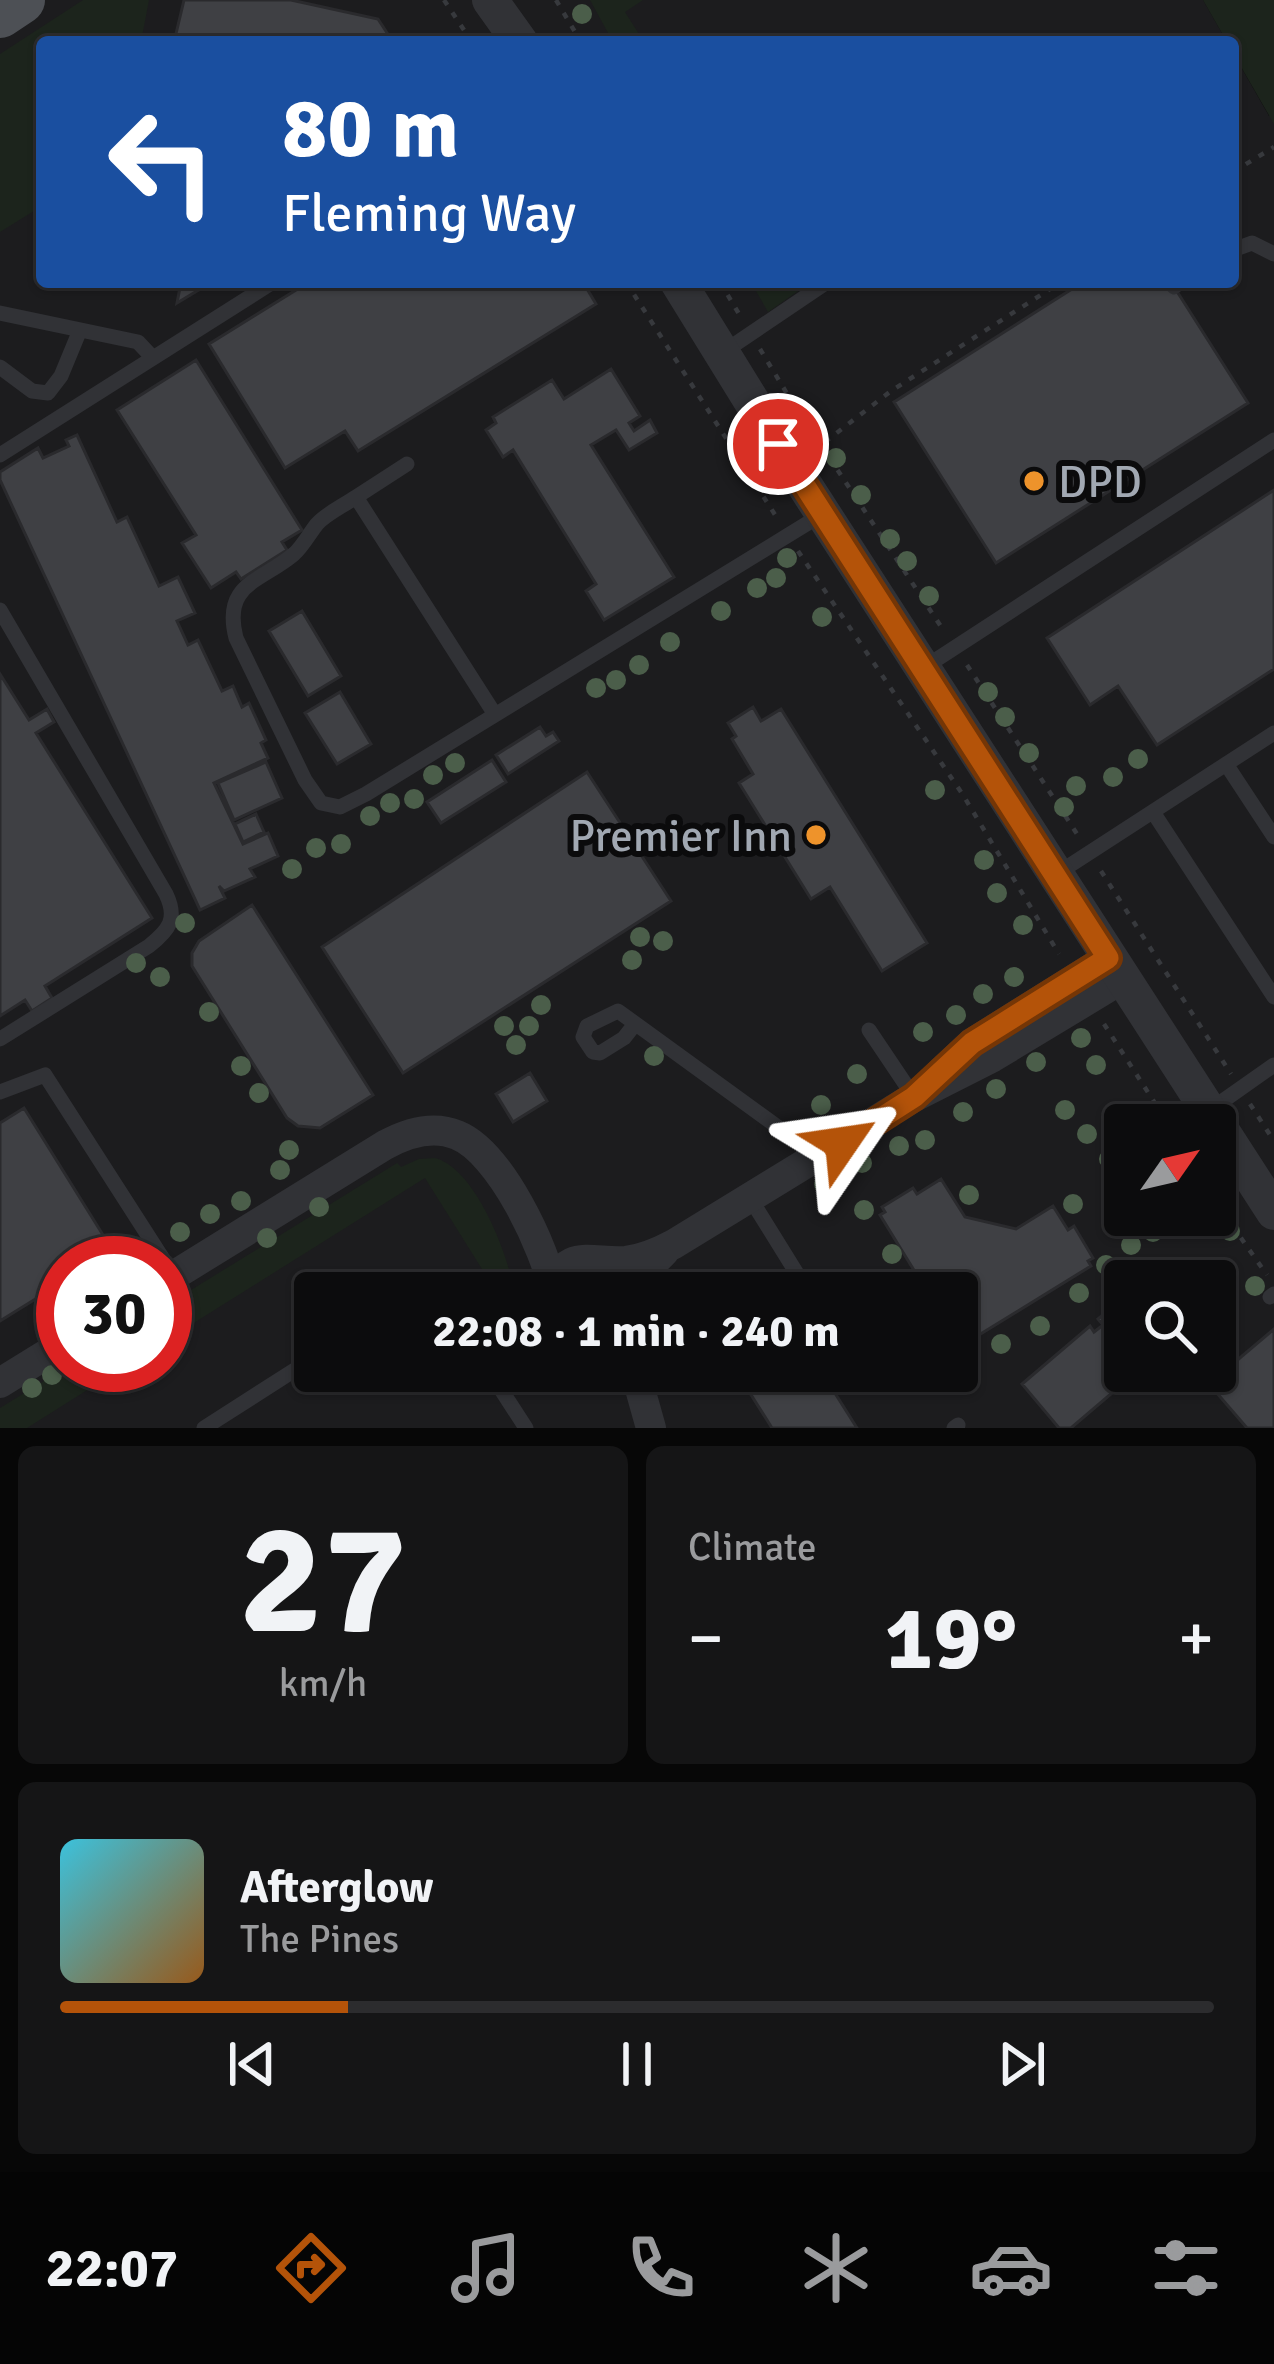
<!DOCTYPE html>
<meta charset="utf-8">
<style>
body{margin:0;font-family:Signika,sans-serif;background:#151516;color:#f1f3f6;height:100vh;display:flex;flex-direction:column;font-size:45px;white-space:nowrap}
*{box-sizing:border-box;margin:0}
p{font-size:39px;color:#9a9b9d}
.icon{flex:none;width:66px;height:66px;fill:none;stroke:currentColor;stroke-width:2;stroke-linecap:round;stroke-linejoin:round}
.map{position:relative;height:1428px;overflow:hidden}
.side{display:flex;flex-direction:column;gap:18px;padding:18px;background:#070707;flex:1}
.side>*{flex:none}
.hud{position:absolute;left:36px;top:36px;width:1203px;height:252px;border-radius:12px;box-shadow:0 3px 9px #0004,0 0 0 3px #2c2c2e;background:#1a4fa0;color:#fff;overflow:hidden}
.needle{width:78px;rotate:56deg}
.tools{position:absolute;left:1104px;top:1104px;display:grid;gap:24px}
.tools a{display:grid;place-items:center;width:132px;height:132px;border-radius:12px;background:#0c0c0d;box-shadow:0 3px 9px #0004,0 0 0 3px #2c2c2e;font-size:60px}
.speed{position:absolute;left:36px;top:1236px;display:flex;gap:24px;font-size:60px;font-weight:700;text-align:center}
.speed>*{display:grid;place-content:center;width:156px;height:156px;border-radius:50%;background:#0c0c0d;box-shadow:0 3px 9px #0004,0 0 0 3px #2c2c2e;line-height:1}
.speed .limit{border:18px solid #d22;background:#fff;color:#111}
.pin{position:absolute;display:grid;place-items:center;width:102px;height:102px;color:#fff;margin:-51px;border:6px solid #fff;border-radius:50%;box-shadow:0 3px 12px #0007}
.me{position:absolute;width:132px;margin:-66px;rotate:58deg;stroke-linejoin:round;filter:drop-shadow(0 0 9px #0008)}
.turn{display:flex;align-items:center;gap:42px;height:252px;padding:0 48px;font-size:54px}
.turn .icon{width:156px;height:156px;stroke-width:2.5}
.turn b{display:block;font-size:84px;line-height:102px}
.big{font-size:90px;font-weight:700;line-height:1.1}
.side .card{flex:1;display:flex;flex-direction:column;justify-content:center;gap:18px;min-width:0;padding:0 42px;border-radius:18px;background:#151516}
.side .dial{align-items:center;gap:0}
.dial b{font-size:156px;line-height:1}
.song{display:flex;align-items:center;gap:36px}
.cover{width:144px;height:144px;border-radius:18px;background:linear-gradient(135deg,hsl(190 70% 55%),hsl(30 70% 35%))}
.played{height:12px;border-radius:6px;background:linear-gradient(90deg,#b45309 25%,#2c2c2e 25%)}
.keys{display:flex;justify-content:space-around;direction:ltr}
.heat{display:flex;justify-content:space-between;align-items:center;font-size:66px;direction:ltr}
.side .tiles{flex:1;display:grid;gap:18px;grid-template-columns:1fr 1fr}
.card:last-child{grid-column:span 2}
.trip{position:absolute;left:294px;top:1272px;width:684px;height:120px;border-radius:12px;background:#0c0c0d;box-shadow:0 3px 9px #0004,0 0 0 3px #2c2c2e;font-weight:700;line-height:120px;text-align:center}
.dock{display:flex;height:192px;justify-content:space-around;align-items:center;background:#050505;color:#9a9b9d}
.dock .icon{width:84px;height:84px}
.dock .current{color:#b45309}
.dock b{font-size:54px;color:#f1f3f6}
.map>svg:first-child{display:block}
</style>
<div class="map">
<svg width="1274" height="1428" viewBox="0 0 1274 1428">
<rect width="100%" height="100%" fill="#101011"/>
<path fill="#1c1c1e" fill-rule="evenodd" d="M 21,0 L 1203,0 L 1227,42 L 42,42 L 42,282 L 1233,282 L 1233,53 L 1269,116 L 1274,114 L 1274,1428 L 0,1428 L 0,14 ZM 1125,1125 L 1215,1125 L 1215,1215 L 1125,1215 ZM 63,1263 L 165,1263 L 165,1365 L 63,1365 ZM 1125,1281 L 1215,1281 L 1215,1371 L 1125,1371 ZM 315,1293 L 957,1293 L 957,1371 L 315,1371 Z"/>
<path fill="#1c241c" d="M 83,0 L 149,0 L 141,42 L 42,42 L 42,206 L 0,232 L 0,54 Z
M 590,0 L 643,0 L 625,12 L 644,42 L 613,42 Z
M 1203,0 L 1274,0 L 1274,124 L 1233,53 L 1233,42 L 1227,42 Z
M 751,282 L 797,282 L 801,289 L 768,312 Z
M 435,1158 C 476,1169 508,1254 515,1293 L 497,1293 L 425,1178 L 165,1341 L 165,1306 L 397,1163 L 401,1167 L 419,1159 Z
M 70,1365 L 127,1365 L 27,1428 L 0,1428 L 0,1408 Z"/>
<path fill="#3f4044" stroke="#2a2a2d" stroke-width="3" d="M 184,0 L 291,0 L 378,19 L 393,42 L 174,42 Z
M 181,282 L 212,282 L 177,303 Z
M 309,282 L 583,282 L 596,304 L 358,451 L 345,431 L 285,468 L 209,344 Z
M 1083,282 L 1171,282 L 1248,403 L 996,563 L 894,402 Z
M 196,360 L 302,530 L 282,542 L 287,550 L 241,579 L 236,572 L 211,588 L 182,543 L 196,535 L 117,410 Z
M 611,369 L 640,416 L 629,423 L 634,431 L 650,420 L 657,433 L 629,450 L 616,430 L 591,445 L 674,577 L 604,620 L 586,591 L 596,584 L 513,450 L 503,457 L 486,430 L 496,423 L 493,417 L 552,380 L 564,399 Z
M 77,435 L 117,522 L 127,517 L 159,586 L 178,577 L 195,613 L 177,621 L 188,645 L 198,640 L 222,691 L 233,686 L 242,707 L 249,703 L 266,740 L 261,743 L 268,758 L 214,783 L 243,844 L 268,833 L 278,856 L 250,869 L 255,877 L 224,891 L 219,886 L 225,898 L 200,910 L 0,480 L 0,472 L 38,448 L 43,458 L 69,446 L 66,440 Z
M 1274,490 L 1274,669 L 1157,745 L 1118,686 L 1090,705 L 1047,638 Z
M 302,611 L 341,676 L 308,696 L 269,631 Z
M 0,674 L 29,720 L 47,709 L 54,722 L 36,733 L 152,918 L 45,986 L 52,998 L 32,1011 L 25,1000 L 0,1016 Z
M 340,692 L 371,744 L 337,764 L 305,713 Z
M 753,707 L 761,721 L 781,709 L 927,943 L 882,971 L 830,887 L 811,899 L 739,783 L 753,774 L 732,739 L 736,736 L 728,723 Z
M 540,727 L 546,736 L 553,732 L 559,741 L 508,774 L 496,755 Z
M 492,760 L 506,782 L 441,823 L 427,802 Z
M 266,762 L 282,798 L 234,820 L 218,783 Z
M 587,772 L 671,901 L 403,1073 L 322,947 Z
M 256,814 L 264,832 L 243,842 L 235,824 Z
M 252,905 L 373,1095 L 320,1128 L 298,1126 L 287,1118 L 192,966 L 192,953 L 199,941 Z
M 530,1073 L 547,1101 L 513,1122 L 496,1094 Z
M 24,1108 L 113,1251 L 93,1263 L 63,1263 L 63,1282 L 0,1321 L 0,1123 Z
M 941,1179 L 965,1217 L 1016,1229 L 1053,1206 L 1068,1230 L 1074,1226 L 1093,1258 L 1088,1261 L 1091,1266 L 961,1346 L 957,1340 L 957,1293 L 928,1293 L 880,1215 L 885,1212 L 882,1207 L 913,1188 L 917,1194 Z
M 1161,1265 L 1175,1281 L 1142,1281 Z
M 1125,1296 L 1125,1357 L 1120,1362 L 1132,1376 L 1071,1428 L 1059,1428 L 1022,1384 L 1090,1326 L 1094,1332 L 1103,1325 L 1098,1319 Z
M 1274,1329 L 1274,1428 L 1247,1428 L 1209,1384 Z
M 736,1371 L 821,1371 L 857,1428 L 772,1428 Z"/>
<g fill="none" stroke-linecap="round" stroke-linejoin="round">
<path stroke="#37393d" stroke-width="4.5" stroke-dasharray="6 9" stroke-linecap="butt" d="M 444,0 L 472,42
M 556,0 L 581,42
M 1233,172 L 1274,147
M 626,282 L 779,521
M 720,282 L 742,319
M 760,349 L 806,425
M 807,424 L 821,445 L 891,391 L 1061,282
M 821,445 L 944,631
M 798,551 L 963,795 L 1059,954
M 967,665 L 1079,837
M 1101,871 L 1231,1074
M 1104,1024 L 1169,1125
M 1250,1104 L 1274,1141
M 1215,1201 L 1267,1275"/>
<path stroke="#313236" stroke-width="15" d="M 1233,250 L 1252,243 L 1274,254
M 1174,287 L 1181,282
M 0,313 L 138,342 L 153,358
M 722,353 L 827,282
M 0,367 L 32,391 L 48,393 L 61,376 L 80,330
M 0,455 L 273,282
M 356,497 L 407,464
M 0,610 L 166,894 C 178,919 169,930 149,946 L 0,1039
M 925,667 L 1274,440
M 494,713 L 356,497 C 343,506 327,513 317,524 C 309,534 303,546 294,554 C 261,582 222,583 236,638 L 305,780 L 321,803 L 340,807 L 366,794 L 821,515
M 1226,764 L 1274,837
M 1153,812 L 1274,997
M 1055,875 L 1274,733
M 635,1024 L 624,1038 L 600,1053 L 593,1052 L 583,1037 L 587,1026 L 618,1011 L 819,1157
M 869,1030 L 914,1097
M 0,1092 L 45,1075 L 174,1276
M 1210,1110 L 1274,1065
M 750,1198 L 809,1293
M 419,1293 L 425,1293
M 1270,1297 L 1274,1294
M 489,1371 L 526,1428
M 204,1428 L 315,1357
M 954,1428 L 958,1425"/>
<path stroke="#313236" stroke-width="30" d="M 940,1073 L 972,1043 L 1108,958
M 165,1281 L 385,1145 C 407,1133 433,1125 457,1135 C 500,1152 546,1249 554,1293
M 555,1293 C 561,1245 594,1264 626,1261 C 642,1259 659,1252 674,1244 L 914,1097 L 993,1057 L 1122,979
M 630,1293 L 639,1277 L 664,1252
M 635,1371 L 651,1428
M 0,1383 L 63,1344"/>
<path stroke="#313236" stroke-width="36" d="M 490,0 L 520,42
M 678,282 L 778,444 L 1274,1212"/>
<path stroke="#4d5055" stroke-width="48" d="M 0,14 L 21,0"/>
</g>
<g fill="#4b5e4a">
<circle cx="582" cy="14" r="10"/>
<circle cx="836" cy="458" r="10"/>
<circle cx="861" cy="495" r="10"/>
<circle cx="890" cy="539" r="10"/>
<circle cx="787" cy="558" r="10"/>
<circle cx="907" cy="561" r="10"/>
<circle cx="776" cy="578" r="10"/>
<circle cx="757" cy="588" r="10"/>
<circle cx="929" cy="596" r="10"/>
<circle cx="721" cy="611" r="10"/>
<circle cx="822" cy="617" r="10"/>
<circle cx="670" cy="642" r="10"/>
<circle cx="639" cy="665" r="10"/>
<circle cx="616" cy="680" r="10"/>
<circle cx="596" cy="688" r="10"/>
<circle cx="988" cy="692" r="10"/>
<circle cx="1005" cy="717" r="10"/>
<circle cx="1029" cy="753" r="10"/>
<circle cx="1138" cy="759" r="10"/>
<circle cx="455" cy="763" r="10"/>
<circle cx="433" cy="775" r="10"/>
<circle cx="1113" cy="777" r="10"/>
<circle cx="1076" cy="786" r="10"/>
<circle cx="935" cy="790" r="10"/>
<circle cx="414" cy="799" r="10"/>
<circle cx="390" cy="803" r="10"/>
<circle cx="1064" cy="807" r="10"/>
<circle cx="370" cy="816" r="10"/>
<circle cx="341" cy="844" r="10"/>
<circle cx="316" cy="848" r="10"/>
<circle cx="984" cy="860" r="10"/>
<circle cx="292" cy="869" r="10"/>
<circle cx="997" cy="893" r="10"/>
<circle cx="185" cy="923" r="10"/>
<circle cx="1023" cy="925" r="10"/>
<circle cx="640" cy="937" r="10"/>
<circle cx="663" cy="941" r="10"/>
<circle cx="632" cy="960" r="10"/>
<circle cx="136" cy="963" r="10"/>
<circle cx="160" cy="977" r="10"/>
<circle cx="1014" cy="977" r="10"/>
<circle cx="983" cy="994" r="10"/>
<circle cx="541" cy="1005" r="10"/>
<circle cx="209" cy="1012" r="10"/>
<circle cx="956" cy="1015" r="10"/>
<circle cx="504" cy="1026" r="10"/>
<circle cx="529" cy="1026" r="10"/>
<circle cx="923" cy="1032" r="10"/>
<circle cx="1081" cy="1038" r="10"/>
<circle cx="516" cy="1045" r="10"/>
<circle cx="654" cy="1056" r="10"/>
<circle cx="1036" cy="1062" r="10"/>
<circle cx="1096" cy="1065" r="10"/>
<circle cx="241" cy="1066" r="10"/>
<circle cx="857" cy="1074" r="10"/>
<circle cx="996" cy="1089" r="10"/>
<circle cx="259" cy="1093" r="10"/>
<circle cx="821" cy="1105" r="10"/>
<circle cx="1065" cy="1110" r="10"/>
<circle cx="963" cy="1112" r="10"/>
<circle cx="1087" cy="1134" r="10"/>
<circle cx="925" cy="1140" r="10"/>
<circle cx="899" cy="1146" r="10"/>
<circle cx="289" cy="1150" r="10"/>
<circle cx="1109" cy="1159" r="10"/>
<circle cx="862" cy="1163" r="10"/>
<circle cx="280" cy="1170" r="10"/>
<circle cx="824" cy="1184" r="10"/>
<circle cx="969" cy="1195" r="10"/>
<circle cx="241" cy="1201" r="10"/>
<circle cx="1073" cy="1204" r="10"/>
<circle cx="319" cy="1207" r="10"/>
<circle cx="864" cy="1210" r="10"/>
<circle cx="210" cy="1214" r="10"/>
<circle cx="1230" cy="1231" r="10"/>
<circle cx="180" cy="1232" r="10"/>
<circle cx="1153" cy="1232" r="10"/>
<circle cx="267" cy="1238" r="10"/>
<circle cx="1131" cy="1245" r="10"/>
<circle cx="892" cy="1254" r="10"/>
<circle cx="1106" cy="1265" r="10"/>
<circle cx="1255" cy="1286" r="10"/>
<circle cx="1079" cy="1293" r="10"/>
<circle cx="1040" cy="1326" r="10"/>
<circle cx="1001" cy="1344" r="10"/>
<circle cx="52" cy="1375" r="10"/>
<circle cx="32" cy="1388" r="10"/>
</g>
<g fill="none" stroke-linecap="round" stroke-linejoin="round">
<g stroke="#753606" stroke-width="30">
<path id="route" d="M 778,444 L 1108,958 L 972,1043 L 914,1097 L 842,1143"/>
</g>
<use href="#route" stroke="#b45309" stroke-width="21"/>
</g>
<g fill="#ee932b" stroke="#0b0b0c" stroke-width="4.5">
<circle cx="1034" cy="481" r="12"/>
<circle cx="816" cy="835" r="12"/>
</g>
<g text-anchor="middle" stroke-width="12" stroke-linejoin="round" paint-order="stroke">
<g font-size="45" fill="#a1a8b2" stroke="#0b0b0c" text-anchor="start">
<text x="1058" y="497">DPD</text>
<text x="792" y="851" text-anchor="end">Premier Inn</text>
</g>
</g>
</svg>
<div class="tools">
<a><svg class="needle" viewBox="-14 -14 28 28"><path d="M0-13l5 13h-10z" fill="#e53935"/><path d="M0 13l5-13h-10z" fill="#9a9b9d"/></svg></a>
<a><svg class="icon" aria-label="search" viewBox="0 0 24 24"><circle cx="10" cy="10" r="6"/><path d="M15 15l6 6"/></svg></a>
</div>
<div class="speed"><div class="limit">30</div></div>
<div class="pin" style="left:778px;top:444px;background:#d93025"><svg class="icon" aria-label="arrive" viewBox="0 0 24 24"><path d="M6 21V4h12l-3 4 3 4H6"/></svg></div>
<svg class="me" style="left:842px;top:1143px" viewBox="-20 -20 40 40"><path d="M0-17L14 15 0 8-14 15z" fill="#b45309" stroke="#fff" stroke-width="4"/></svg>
<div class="trip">22:08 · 1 min · 240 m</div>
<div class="hud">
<div class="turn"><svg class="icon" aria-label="left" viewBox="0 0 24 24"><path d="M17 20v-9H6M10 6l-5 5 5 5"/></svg><div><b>80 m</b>Fleming Way</div></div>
</div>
</div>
<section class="side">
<div class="tiles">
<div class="card dial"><b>27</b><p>km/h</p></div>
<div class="card"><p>Climate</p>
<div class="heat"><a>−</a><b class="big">19°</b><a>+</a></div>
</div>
<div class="card">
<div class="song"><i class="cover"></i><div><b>Afterglow</b><p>The Pines</p></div></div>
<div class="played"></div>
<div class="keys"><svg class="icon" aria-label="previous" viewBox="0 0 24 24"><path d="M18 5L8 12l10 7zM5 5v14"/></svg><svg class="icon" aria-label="pause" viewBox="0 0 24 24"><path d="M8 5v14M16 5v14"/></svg><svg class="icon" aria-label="next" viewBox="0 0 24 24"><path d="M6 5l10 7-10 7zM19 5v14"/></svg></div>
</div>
</div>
</section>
<nav class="dock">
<b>22:07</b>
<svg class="icon current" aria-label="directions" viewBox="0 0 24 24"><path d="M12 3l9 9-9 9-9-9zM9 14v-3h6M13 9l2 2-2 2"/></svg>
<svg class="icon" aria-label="music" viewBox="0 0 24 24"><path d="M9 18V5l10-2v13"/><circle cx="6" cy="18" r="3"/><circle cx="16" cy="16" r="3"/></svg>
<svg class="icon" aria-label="phone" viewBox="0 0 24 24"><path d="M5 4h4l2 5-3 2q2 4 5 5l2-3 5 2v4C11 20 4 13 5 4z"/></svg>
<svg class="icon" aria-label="climate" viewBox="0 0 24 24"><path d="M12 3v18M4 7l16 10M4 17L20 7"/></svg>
<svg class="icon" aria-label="car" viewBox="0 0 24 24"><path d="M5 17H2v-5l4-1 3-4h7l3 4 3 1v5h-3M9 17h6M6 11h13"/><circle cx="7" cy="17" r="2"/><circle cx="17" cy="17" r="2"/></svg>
<svg class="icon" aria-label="filters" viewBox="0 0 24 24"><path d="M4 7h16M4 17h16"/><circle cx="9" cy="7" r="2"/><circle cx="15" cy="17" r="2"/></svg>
</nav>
